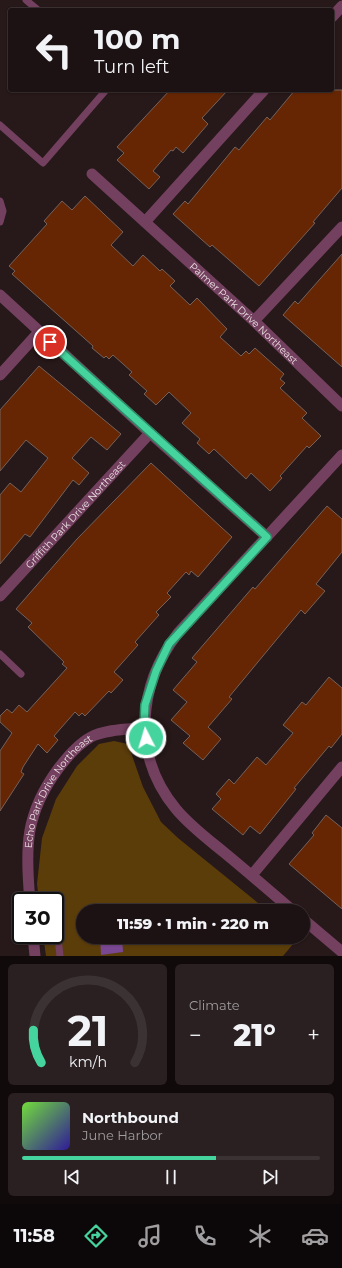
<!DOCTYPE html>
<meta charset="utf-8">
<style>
body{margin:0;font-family:Montserrat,sans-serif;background:#2a2021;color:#f1f3f6;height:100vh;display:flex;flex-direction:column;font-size:15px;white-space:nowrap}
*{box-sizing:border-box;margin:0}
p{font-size:13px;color:#a09ea0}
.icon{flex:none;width:22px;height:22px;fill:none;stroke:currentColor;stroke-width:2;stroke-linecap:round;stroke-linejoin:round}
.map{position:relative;height:956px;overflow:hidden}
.side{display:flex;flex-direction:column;gap:8px;padding:8px;background:#100a0a;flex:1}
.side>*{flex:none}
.guide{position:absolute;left:8px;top:8px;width:326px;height:84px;border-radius:4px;box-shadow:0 1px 3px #0004,0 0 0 1px #3b3233;background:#1d1213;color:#f1f3f6;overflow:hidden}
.speed{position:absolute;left:12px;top:892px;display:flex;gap:8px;font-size:20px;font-weight:700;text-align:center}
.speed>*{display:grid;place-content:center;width:52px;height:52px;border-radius:50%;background:#1d1213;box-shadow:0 1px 3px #0004,0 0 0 1px #3b3233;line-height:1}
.speed .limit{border:2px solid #111;border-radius:6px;background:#fff;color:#111}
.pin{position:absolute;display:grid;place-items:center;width:34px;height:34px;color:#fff;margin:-17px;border:2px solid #fff;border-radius:50%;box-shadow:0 1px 4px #0007}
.me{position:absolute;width:44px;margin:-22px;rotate:355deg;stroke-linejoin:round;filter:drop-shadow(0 0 3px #0008)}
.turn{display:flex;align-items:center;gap:14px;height:84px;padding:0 20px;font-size:18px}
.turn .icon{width:52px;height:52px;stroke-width:2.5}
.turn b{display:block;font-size:28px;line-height:34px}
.big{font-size:30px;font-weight:800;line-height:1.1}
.side .widget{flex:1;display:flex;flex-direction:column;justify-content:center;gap:6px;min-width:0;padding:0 14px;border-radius:6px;background:#2a2021}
.side .dial{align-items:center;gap:0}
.dial svg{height:104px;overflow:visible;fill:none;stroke:#3b3233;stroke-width:7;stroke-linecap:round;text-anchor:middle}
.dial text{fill:#f1f3f6;stroke:none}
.song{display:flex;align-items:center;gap:12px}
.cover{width:48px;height:48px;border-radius:6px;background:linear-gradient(135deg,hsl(100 70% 55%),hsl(250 70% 35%))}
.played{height:4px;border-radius:2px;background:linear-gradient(90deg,#46d49e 65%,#3b3233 65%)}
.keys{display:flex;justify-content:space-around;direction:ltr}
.heat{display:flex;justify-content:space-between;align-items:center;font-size:22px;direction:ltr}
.side .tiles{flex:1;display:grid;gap:8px;grid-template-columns:1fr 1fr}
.widget:last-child{grid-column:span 2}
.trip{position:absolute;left:76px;top:904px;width:234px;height:40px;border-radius:20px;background:#1d1213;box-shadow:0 1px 3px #0004,0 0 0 1px #3b3233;font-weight:800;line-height:40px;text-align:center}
.menu{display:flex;height:64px;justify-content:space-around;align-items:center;background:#0c0708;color:#a09ea0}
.menu .icon{width:28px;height:28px}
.menu .on{color:#46d49e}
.menu b{font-size:18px;color:#f1f3f6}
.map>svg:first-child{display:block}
</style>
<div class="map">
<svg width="342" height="956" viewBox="0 0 342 956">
<rect width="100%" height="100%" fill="#271819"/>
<path fill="#5b3d0a" d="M 114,741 L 128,744 L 143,787 L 161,822 L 178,838 L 268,911 L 83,911 L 83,937 L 299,937 L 283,956 L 46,956 L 43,935 L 55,935 L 55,901 L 39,901 L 37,884 L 42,838 L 56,799 L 77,766 L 99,744 Z"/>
<path fill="#7a4792" d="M 100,937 L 122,937 L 123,952 L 101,955 Z"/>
<path fill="#662603" stroke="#74625b" d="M 170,90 L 228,90 L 202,118 L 208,124 L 183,153 L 176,147 L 173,151 L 171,150 L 153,171 L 160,177 L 149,189 L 117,160 L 124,153 L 117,147 Z
M 295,90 L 342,90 L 342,188 L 313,222 L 315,223 L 259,286 L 212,245 L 210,247 L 173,214 L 185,201 L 188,204 L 235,147 L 239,150 L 267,117 L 270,120 Z
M 85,196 L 123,232 L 111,245 L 133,266 L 143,255 L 160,271 L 162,269 L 175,281 L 170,286 L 190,305 L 197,298 L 227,329 L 220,337 L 241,356 L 246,351 L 249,354 L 255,348 L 284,374 L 280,379 L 285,383 L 280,388 L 307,413 L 302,418 L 321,436 L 309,448 L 307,446 L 280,476 L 282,478 L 270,491 L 251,473 L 246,479 L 214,449 L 209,454 L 197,443 L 200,439 L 182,423 L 191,413 L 169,392 L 156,405 L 144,394 L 147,391 L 129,375 L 132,372 L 113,355 L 109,359 L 106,356 L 104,358 L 92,348 L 93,346 L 12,274 L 15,271 L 9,266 L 47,224 L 44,221 L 62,201 L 72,210 Z
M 342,254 L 342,367 L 283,315 L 295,301 L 298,304 Z
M 39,366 L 121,434 L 107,450 L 91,437 L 72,458 L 89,473 L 79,485 L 73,480 L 30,537 L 25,534 L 0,564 L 0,495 L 10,483 L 21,492 L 48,458 L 26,440 L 0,471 L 0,410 Z
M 151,463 L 232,537 L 198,577 L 191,571 L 189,575 L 186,572 L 167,593 L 171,597 L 156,612 L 159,615 L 135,642 L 138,645 L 114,672 L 123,680 L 111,693 L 109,691 L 85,716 L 82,713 L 79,716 L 75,712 L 54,736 L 58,740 L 47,753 L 38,744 L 23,767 L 21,772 L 24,774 L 0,811 L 0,751 L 12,733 L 0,722 L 0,716 L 7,709 L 12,713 L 19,705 L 27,712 L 67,668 L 62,664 L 64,662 L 28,627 L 32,623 L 16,609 L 77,539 Z
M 327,506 L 342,519 L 342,552 L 316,584 L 325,591 L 305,614 L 301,610 L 229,697 L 232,699 L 208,727 L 221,739 L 203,760 L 183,743 L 190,736 L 171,720 L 187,702 L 173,690 L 197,662 L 192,658 L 253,587 L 255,589 Z
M 329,677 L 342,688 L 342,734 L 331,748 L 329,746 L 294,788 L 296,789 L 260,834 L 250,826 L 243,835 L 212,809 L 221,799 L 216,794 L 229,779 L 234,784 L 257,757 L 266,765 L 293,733 L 283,725 L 302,702 L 306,705 Z
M 326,815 L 342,828 L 342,909 L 289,864 L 314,835 L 312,833 Z"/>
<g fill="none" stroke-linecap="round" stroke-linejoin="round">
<path stroke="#744060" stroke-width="7" d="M 26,0 L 38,10
M 0,125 L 43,163 L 106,90
M 0,201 L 3,211 L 0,222
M 0,654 L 21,674
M 55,908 L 60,956"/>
<g stroke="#744060" stroke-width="11">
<path d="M 332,17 L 342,6"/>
<path id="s1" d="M 92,174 L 254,321 L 342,406"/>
<path d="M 145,222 L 264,90"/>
<path d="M 0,295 L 150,433 L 267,537"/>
<path d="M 254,321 L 342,227"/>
<path d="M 0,375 L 39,332"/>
<path id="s2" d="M 0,596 L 150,433"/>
<path d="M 252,875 L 342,767"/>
<path id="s3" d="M 30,901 C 25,847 25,814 58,769 C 67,757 78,744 91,737 C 106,729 127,730 144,727"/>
<path d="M 293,911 C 271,892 249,873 226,854 C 209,840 190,826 176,809 C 132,756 137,686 178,633 L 342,455"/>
<path d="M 303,919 L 342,952"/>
<path d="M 33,935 L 35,956"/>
</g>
</g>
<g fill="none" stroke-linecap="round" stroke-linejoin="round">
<g stroke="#2e8a67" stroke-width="10">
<path id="route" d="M 50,342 L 267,537 L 169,644 L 156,671 L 145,705 L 144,727 L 146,738"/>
</g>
<use href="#route" stroke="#46d49e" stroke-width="7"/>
</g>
<g text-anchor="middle" stroke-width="4" stroke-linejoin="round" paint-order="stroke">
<g font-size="10" fill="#eadfdf" stroke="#271819">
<text dy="4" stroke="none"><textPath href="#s1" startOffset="206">Palmer Park Drive Northeast</textPath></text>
<text dy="4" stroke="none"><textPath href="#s2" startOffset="111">Griffith Park Drive Northeast</textPath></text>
<text dy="4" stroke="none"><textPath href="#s3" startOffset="119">Echo Park Drive Northeast</textPath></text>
</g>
</g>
</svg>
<div class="speed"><div class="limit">30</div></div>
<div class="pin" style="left:50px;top:342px;background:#d93025"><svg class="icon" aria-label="arrive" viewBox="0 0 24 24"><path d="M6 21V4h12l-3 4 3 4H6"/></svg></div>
<svg class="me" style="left:146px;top:738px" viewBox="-20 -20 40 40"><circle r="17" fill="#46d49e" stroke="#fff" stroke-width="3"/><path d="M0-11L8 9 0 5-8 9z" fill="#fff"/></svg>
<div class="trip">11:59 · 1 min · 220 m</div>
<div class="guide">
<div class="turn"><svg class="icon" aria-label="left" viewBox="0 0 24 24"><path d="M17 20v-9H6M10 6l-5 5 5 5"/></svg><div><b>100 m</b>Turn left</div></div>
</div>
</div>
<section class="side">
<div class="tiles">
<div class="widget dial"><svg viewBox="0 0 100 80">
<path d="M14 69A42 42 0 1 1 86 69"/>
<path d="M14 69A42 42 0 0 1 8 44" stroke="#46d49e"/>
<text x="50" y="56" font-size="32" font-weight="700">21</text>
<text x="50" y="72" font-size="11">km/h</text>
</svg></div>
<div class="widget"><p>Climate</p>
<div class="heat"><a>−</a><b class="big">21°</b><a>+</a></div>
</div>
<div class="widget">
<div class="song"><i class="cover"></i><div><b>Northbound</b><p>June Harbor</p></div></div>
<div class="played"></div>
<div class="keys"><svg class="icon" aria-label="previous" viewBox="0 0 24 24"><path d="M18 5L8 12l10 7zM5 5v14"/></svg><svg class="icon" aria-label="pause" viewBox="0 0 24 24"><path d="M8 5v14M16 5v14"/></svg><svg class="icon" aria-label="next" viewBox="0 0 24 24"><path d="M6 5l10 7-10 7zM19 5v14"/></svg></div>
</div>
</div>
</section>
<nav class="menu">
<b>11:58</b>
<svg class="icon on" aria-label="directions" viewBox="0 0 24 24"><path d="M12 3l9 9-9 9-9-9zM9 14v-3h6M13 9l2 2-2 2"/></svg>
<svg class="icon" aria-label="music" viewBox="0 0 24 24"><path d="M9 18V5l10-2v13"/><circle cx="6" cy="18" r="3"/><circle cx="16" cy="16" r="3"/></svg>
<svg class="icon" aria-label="phone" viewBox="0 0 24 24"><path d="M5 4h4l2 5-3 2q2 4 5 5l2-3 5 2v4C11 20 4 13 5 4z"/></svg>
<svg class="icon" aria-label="climate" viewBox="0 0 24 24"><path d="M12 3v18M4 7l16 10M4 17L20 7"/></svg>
<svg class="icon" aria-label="car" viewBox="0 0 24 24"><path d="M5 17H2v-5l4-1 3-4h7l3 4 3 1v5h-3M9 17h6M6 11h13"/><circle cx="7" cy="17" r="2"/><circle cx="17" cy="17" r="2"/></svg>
</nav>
